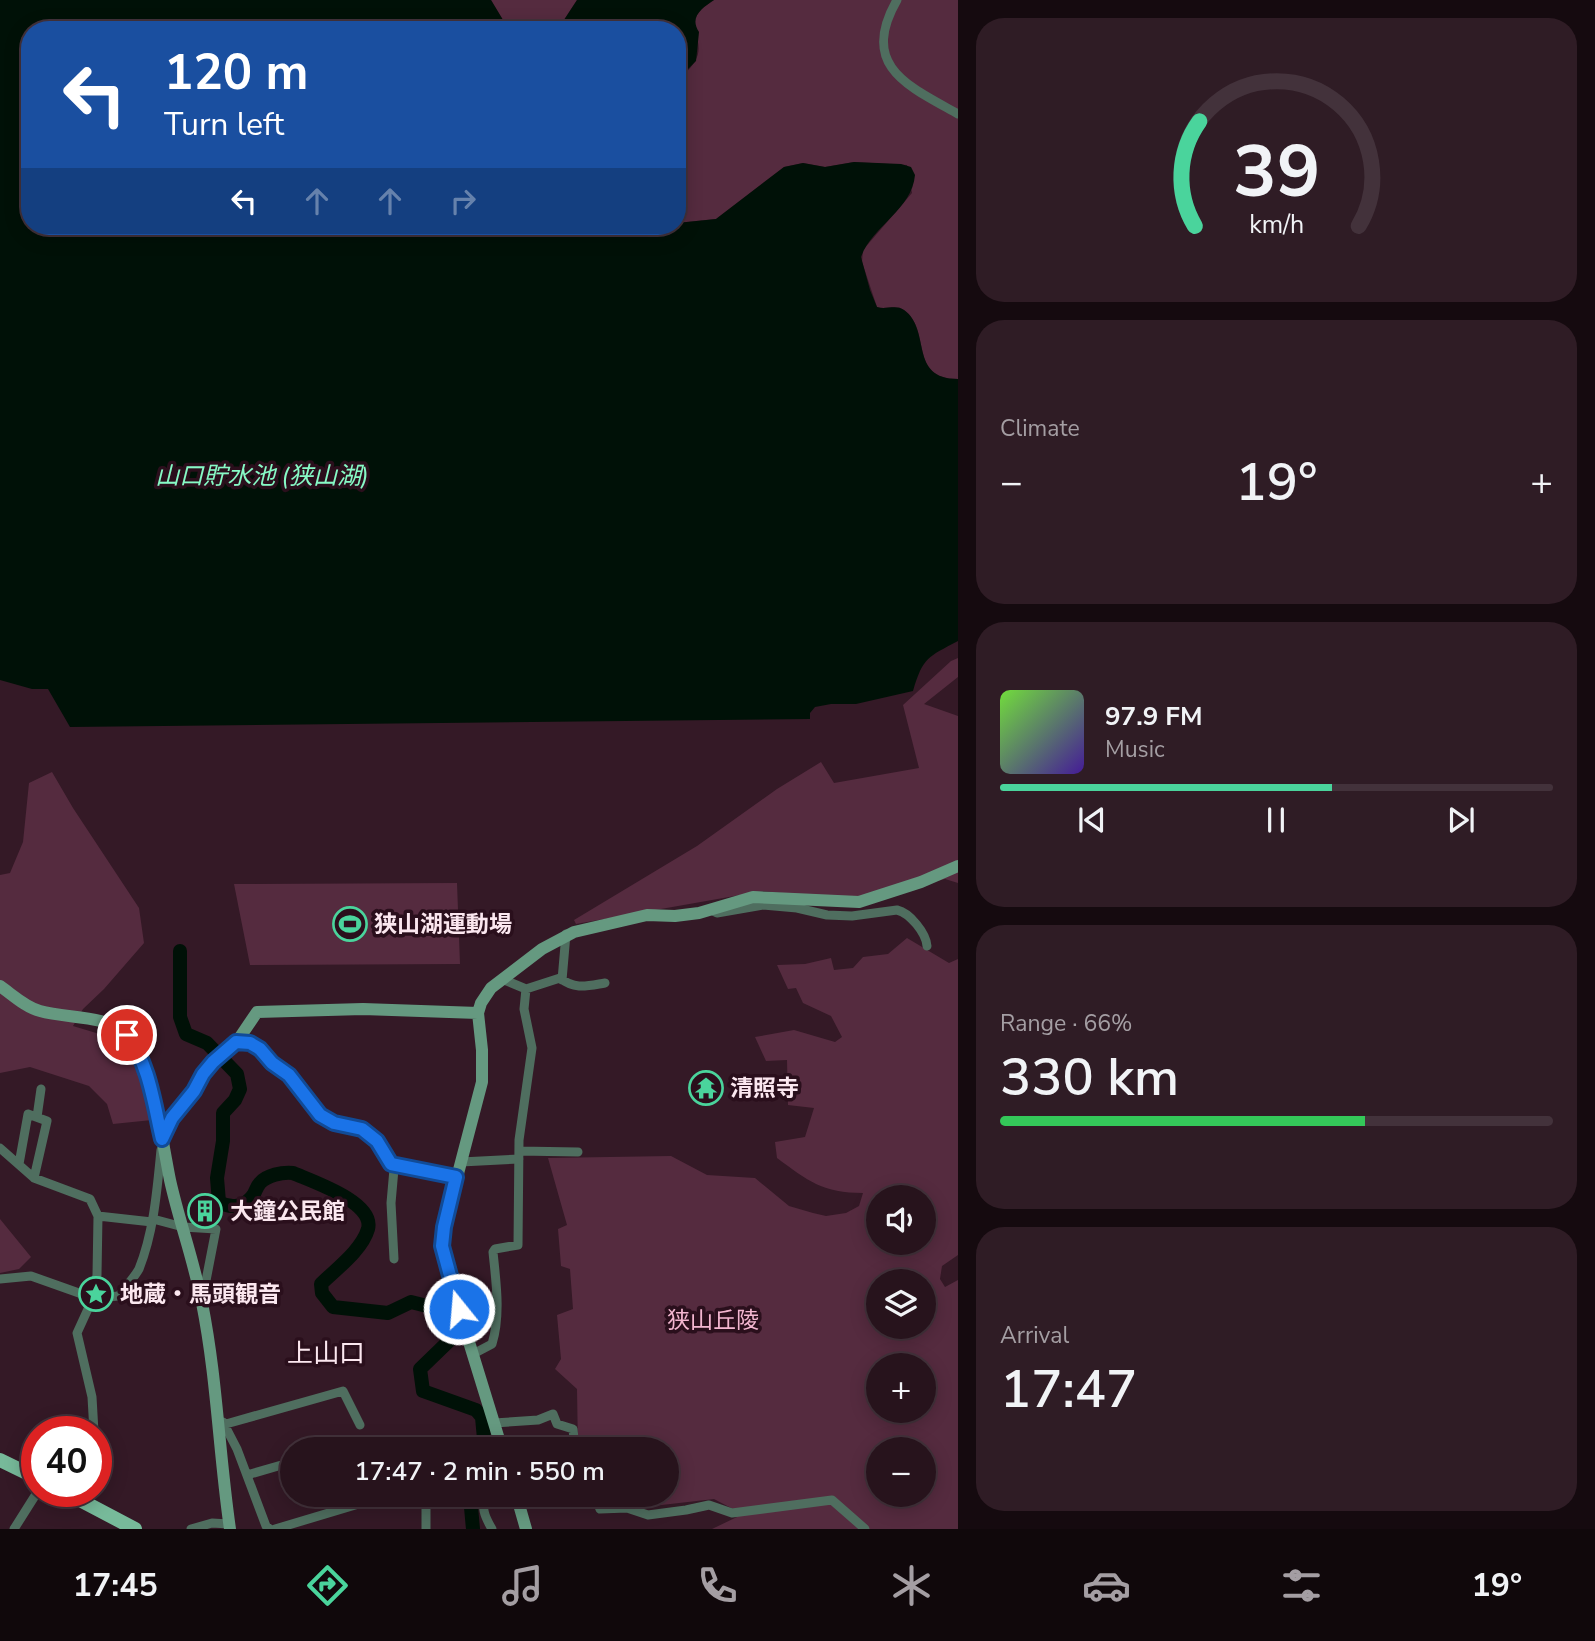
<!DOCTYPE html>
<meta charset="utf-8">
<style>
body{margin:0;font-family:"Nunito Sans","Noto Sans JP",sans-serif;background:#2f1c25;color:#f1f3f6;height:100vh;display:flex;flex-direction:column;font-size:26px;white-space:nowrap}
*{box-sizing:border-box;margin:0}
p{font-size:23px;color:#a49ea3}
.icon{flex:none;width:38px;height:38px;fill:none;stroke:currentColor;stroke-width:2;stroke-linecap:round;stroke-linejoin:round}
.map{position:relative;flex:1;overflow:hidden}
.panel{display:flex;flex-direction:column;gap:18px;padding:18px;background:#150a0f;width:637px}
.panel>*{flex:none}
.top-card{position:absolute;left:21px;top:21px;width:665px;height:214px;border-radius:28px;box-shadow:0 4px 18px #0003,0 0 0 2px #43323b;background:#1a4fa0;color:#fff;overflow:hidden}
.controls{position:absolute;left:866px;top:1185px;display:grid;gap:14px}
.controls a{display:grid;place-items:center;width:70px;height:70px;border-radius:50%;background:#27131c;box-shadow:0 4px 18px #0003,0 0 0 2px #43323b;font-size:35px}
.speed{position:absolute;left:21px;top:1416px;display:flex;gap:14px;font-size:35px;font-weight:700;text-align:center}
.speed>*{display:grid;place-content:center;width:91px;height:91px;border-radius:50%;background:#27131c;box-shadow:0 4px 18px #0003,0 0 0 2px #43323b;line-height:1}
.speed .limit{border:10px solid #d22;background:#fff;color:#111}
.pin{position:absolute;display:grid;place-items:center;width:60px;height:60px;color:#fff;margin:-30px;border:4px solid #fff;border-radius:50%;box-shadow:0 2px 7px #0007}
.me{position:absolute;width:77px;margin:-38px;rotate:343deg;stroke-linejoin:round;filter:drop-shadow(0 0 5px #0008)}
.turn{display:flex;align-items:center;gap:24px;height:147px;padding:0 28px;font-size:32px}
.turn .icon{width:91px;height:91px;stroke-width:2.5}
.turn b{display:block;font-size:49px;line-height:60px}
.lanes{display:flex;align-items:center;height:66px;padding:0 28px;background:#0003;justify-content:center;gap:35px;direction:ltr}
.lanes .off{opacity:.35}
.big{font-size:52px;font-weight:600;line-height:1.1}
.panel .tile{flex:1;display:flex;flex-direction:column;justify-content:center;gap:10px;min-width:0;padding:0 24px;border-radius:28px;background:#2f1c25}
.panel .dial{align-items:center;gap:0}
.dial svg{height:182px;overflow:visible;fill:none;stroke:#43323b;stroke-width:7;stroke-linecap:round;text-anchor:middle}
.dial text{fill:#f1f3f6;stroke:none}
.song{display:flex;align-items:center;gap:21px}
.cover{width:84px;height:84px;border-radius:10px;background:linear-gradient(135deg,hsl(100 70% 55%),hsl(260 70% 35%))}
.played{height:7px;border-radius:4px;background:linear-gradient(90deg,#4ad49c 60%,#43323b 60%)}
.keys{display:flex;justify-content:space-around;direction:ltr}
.heat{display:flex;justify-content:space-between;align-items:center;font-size:38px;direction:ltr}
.charge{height:10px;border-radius:5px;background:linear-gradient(90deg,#34c759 66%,#43323b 0)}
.trip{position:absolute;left:280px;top:1437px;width:399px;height:70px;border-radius:35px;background:#27131c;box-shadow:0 4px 18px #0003,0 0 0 2px #43323b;font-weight:600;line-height:70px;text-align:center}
.dock{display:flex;height:112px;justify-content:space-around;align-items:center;background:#10080b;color:#a49ea3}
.dock .icon{width:49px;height:49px}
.dock .on{color:#4ad49c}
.dock b{font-size:32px;color:#f1f3f6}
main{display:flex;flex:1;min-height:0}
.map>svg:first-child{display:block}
</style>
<main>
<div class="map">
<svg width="958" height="1529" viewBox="0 0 958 1529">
<rect width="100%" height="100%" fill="#341926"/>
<path fill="#552b3f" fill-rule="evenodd" d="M 491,0 L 577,0 L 562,23 L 560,30 L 509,30 Z
M 714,0 L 958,0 L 958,379 C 908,379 932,330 904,310 C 896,304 886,310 877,307 L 862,262 L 863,250 L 912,193 L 907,165 L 854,162 L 825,167 L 803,163 L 784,167 L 716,219 L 677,223 L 677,158 C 687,142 675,108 677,88 C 679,76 690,71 695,61 C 704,47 693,32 695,18 L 701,9 Z
M 958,658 L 958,677 L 924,704 L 958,716 L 958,883 L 945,879 L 893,893 L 847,900 L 763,891 L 576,924 L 574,920 L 697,846 L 777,789 L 821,762 L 834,783 L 919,768 L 903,705 L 951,661 Z
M 52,772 L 73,808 L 139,908 L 144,943 L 104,989 L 83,1009 L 73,1026 L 126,1042 L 142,1083 L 152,1120 L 113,1124 L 107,1104 L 89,1086 L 30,1067 L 0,1073 L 0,875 L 10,873 L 23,842 L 29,783 Z
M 457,883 L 460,964 L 250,965 L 234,884 Z
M 907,938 L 949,963 L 958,959 L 958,1255 L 942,1266 L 940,1279 L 945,1287 L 958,1280 L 958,1529 L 712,1529 L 737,1517 L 733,1509 L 714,1499 L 644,1507 C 627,1501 615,1505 599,1495 L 667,1494 L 667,1449 L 578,1449 L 577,1389 L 555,1369 L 561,1359 L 557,1315 L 573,1309 L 570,1269 L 561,1266 L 558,1229 L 567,1225 L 548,1158 L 671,1156 L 707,1175 L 755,1178 L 789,1206 L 813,1213 L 826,1216 L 846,1213 L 859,1206 L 863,1193 C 823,1193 808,1181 777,1158 L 775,1142 L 805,1137 L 814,1108 L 788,1105 L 787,1060 L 766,1061 L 755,1037 L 794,1030 L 835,1042 L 842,1037 L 831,1016 L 803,1003 L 796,988 L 788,989 L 777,965 L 805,964 L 831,958 L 834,970 L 853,968 L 863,957 L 888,954 ZM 878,1197 L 924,1197 L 924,1242 L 878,1242 ZM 878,1281 L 924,1281 L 924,1326 L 878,1326 ZM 878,1365 L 924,1365 L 924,1410 L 878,1410 ZM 878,1449 L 924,1449 L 924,1494 L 878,1494 Z
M 0,1219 L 31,1257 L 19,1269 L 0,1273 Z"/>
<path fill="#001107" d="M 0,0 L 491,0 L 509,30 L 30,30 L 30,226 L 677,226 L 677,223 L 716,219 L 784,167 L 803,163 L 825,167 L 854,162 L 901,164 L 911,167 L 915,175 C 912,210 872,226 861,257 L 870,290 L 877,307 C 886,310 896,304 904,310 C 932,330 908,379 958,379 L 958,641 C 928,657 923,657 913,691 L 856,704 L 831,704 L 815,707 L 810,713 L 810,719 L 70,727 L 48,689 L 32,689 L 0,680 Z
M 577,0 L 714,0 C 702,8 689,17 699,32 L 696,61 L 685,72 L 677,85 L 677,30 L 560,30 L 562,23 Z"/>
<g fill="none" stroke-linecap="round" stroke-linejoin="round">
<path stroke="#001107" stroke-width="14" d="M 180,951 L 180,1017 L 186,1034 L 207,1043 L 237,1074 L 240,1089 L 235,1100 L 223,1113 L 223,1141 L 217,1178 L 219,1202 C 231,1209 246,1207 254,1194 C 256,1190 257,1186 260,1183 C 267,1175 282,1172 293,1173 C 311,1181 375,1202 368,1229 C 362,1250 336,1269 321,1284 L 322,1293 L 333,1307 L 388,1313 L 411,1302 L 427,1306 L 445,1315 L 450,1322 L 450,1340 L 420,1369 L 423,1391 L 476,1410 L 482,1417 L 485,1449
M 473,1529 L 471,1507 L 475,1494"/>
<path stroke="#4f6e5f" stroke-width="9" d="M 897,0 C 859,66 908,86 958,114
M 713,911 L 717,913 L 763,905 L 797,908 L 827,915 L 852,916 L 897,910 C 910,913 926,933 927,946
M 502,979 L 526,989 L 560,978 C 575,990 587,986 605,983
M 562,980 L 566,934
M 236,1043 L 250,1043 L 260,1049 L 272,1063 L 289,1075 L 320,1115 L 334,1123 L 362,1129 L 377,1141 L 394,1169 L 391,1203 L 394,1259
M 37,1117 L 41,1089
M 0,1148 L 34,1178 L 90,1199 L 98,1216 L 97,1275 L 93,1298 L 77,1333 L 92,1397 L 94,1432
M 519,1151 L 578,1152
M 461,1162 L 519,1159
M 19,1164 L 28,1114 L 47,1121 L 34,1178
M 391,1164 L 456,1177
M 98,1216 L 152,1222
M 153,1219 L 183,1227 L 216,1229 L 203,1296
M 0,1279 L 31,1276 L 93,1298 L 119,1296 C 125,1287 134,1278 139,1269 C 154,1231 157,1190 161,1150
M 473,1354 L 492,1344 C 501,1315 496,1282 493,1252 L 495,1249 L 518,1245 L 519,1140 L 532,1048 L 524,1009 L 526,989
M 223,1422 L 237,1449 L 266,1526 L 270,1529
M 494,1423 L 538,1420 L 553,1414 L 557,1424 L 573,1429 L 575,1449
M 226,1424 L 343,1391 L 360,1425
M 339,1449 L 341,1448
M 247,1475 L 292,1462
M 487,1494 C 480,1507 485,1517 492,1529
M 594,1494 L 600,1509 L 627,1508 L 648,1515 L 686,1510 L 709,1505 L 732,1513 L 832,1500 L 865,1529
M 14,1529 L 38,1491
M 191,1529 L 212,1523 L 229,1524
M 275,1529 L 392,1494
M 426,1529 L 426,1494"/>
<path stroke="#659980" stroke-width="12" d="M 0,986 C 13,995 25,1007 40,1011 C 68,1019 104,1014 126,1034 C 151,1057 163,1146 170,1180 C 179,1221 194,1261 202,1303 C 217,1378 219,1454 230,1529
M 162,1138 L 172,1118 L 194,1091 L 203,1074 L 213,1062 L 236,1043 L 257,1012 L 363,1009 L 478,1013
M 502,1449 L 445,1264 L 442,1246 L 444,1227 L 482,1082 L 482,1050 L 478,1013 L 481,1003 L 491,988 L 542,949 L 574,932 L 647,915 L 675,916 L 699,913 L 753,897 L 859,902 L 921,882 L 958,866
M 516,1494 L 526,1529"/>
<path stroke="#77ba9a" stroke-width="14" d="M 0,1460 L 37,1478
M 63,1491 L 135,1529"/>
</g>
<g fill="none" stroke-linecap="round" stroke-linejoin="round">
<g stroke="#114b97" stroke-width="18">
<path id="route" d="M 127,1035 C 149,1063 154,1105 162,1139 L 172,1118 L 194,1091 L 203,1074 L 213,1062 L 236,1042 L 250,1043 L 260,1049 L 272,1063 L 289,1075 L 320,1115 L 334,1123 L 362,1129 L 377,1141 L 391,1164 L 456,1177 L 444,1227 L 442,1246 L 459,1309"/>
</g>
<use href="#route" stroke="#1a73e8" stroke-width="12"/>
</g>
<defs>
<g id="stadium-ring" transform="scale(1.75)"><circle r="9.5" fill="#2a0f1c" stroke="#4ad49c" stroke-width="1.5"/><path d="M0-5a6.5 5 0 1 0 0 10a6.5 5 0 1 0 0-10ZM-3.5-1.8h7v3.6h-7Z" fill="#4ad49c"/></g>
<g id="temple-ring" transform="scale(1.75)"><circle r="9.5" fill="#2a0f1c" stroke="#4ad49c" stroke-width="1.5"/><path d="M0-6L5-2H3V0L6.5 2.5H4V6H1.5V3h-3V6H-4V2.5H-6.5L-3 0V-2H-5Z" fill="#4ad49c"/></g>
<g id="building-ring" transform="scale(1.75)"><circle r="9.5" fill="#2a0f1c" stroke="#4ad49c" stroke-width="1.5"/><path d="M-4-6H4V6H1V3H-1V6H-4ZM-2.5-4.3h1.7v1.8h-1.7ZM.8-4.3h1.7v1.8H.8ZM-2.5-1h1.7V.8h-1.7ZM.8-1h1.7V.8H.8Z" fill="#4ad49c"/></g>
<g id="sight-ring" transform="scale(1.75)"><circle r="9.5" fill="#2a0f1c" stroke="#4ad49c" stroke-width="1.5"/><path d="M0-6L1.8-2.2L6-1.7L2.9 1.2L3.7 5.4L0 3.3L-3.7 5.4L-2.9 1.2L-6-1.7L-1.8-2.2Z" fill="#4ad49c"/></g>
</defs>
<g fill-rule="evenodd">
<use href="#stadium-ring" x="350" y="924"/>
<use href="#temple-ring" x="706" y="1088"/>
<use href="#building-ring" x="205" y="1211"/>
<use href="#sight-ring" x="96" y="1294"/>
</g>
<g text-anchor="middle" stroke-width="7" stroke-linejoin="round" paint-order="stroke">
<g font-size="23" font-weight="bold" fill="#fbe7ef" stroke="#2a0f1c" text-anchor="start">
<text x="374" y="932">狭山湖運動場</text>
<text x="730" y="1096">清照寺</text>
<text x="230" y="1219">大鐘公民館</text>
<text x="120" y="1302">地蔵・馬頭観音</text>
</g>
<g font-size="23" fill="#f3b6d0" stroke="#2a0f1c">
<text x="713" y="1328">狭山丘陵</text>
</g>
<g font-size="24" font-style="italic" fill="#87fac6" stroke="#2a0f1c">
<text x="262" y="484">山口貯水池 (狭山湖)</text>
</g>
<g font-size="26" fill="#fbe7ef" stroke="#2a0f1c">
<text x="326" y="1362">上山口</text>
</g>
</g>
</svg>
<div class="controls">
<a><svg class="icon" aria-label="sound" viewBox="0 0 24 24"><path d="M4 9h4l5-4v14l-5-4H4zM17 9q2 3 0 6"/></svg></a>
<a><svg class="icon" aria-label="layers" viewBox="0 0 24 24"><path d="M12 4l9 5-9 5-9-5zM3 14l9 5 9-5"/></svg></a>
<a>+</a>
<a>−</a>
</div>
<div class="speed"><div class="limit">40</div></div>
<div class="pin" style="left:127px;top:1035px;background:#d93025"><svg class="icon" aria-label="arrive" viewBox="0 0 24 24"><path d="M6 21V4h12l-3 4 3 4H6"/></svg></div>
<svg class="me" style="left:459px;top:1309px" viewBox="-20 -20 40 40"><circle r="17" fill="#1a73e8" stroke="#fff" stroke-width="3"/><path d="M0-11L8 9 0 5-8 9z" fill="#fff"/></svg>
<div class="trip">17:47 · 2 min · 550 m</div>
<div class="top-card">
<div class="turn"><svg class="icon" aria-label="left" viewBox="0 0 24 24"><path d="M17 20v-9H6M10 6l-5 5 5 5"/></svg><div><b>120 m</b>Turn left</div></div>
<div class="lanes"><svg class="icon" aria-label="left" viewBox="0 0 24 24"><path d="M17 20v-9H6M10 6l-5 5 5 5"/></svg><svg class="icon off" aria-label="ahead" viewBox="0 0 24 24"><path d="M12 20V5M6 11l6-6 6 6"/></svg><svg class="icon off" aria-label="ahead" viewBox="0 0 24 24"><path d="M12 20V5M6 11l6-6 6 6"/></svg><svg class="icon off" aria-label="right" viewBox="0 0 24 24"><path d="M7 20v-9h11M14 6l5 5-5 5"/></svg></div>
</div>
</div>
<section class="panel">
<div class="tile dial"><svg viewBox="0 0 100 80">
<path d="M14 69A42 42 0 1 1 86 69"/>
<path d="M14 69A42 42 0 0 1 16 23" stroke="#4ad49c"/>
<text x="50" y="56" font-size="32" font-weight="700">39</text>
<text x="50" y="72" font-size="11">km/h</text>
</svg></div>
<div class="tile"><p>Climate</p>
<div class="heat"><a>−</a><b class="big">19°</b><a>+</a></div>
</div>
<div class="tile">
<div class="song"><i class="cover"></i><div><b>97.9 FM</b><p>Music</p></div></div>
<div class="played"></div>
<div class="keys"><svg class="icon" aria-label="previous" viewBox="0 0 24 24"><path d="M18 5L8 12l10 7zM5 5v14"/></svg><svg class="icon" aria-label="pause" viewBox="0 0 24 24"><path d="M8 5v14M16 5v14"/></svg><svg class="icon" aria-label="next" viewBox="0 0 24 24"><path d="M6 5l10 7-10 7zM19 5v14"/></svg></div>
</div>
<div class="tile"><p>Range · 66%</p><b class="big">330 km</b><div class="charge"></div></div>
<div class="tile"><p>Arrival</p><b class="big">17:47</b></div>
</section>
</main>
<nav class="dock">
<b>17:45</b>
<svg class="icon on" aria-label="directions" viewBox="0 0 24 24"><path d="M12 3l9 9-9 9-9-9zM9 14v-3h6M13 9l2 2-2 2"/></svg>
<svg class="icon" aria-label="music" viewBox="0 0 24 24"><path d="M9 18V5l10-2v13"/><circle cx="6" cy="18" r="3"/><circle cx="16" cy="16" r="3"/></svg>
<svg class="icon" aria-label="phone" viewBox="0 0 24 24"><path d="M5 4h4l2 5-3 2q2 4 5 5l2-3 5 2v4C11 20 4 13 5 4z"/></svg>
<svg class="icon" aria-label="climate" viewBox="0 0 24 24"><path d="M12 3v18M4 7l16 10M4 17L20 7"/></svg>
<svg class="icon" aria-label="car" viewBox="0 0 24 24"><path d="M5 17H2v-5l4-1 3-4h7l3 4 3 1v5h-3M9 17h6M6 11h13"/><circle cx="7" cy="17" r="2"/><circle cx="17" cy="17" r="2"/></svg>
<svg class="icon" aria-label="filters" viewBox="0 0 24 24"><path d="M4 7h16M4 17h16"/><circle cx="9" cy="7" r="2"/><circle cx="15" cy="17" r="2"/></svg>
<b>19°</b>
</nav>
